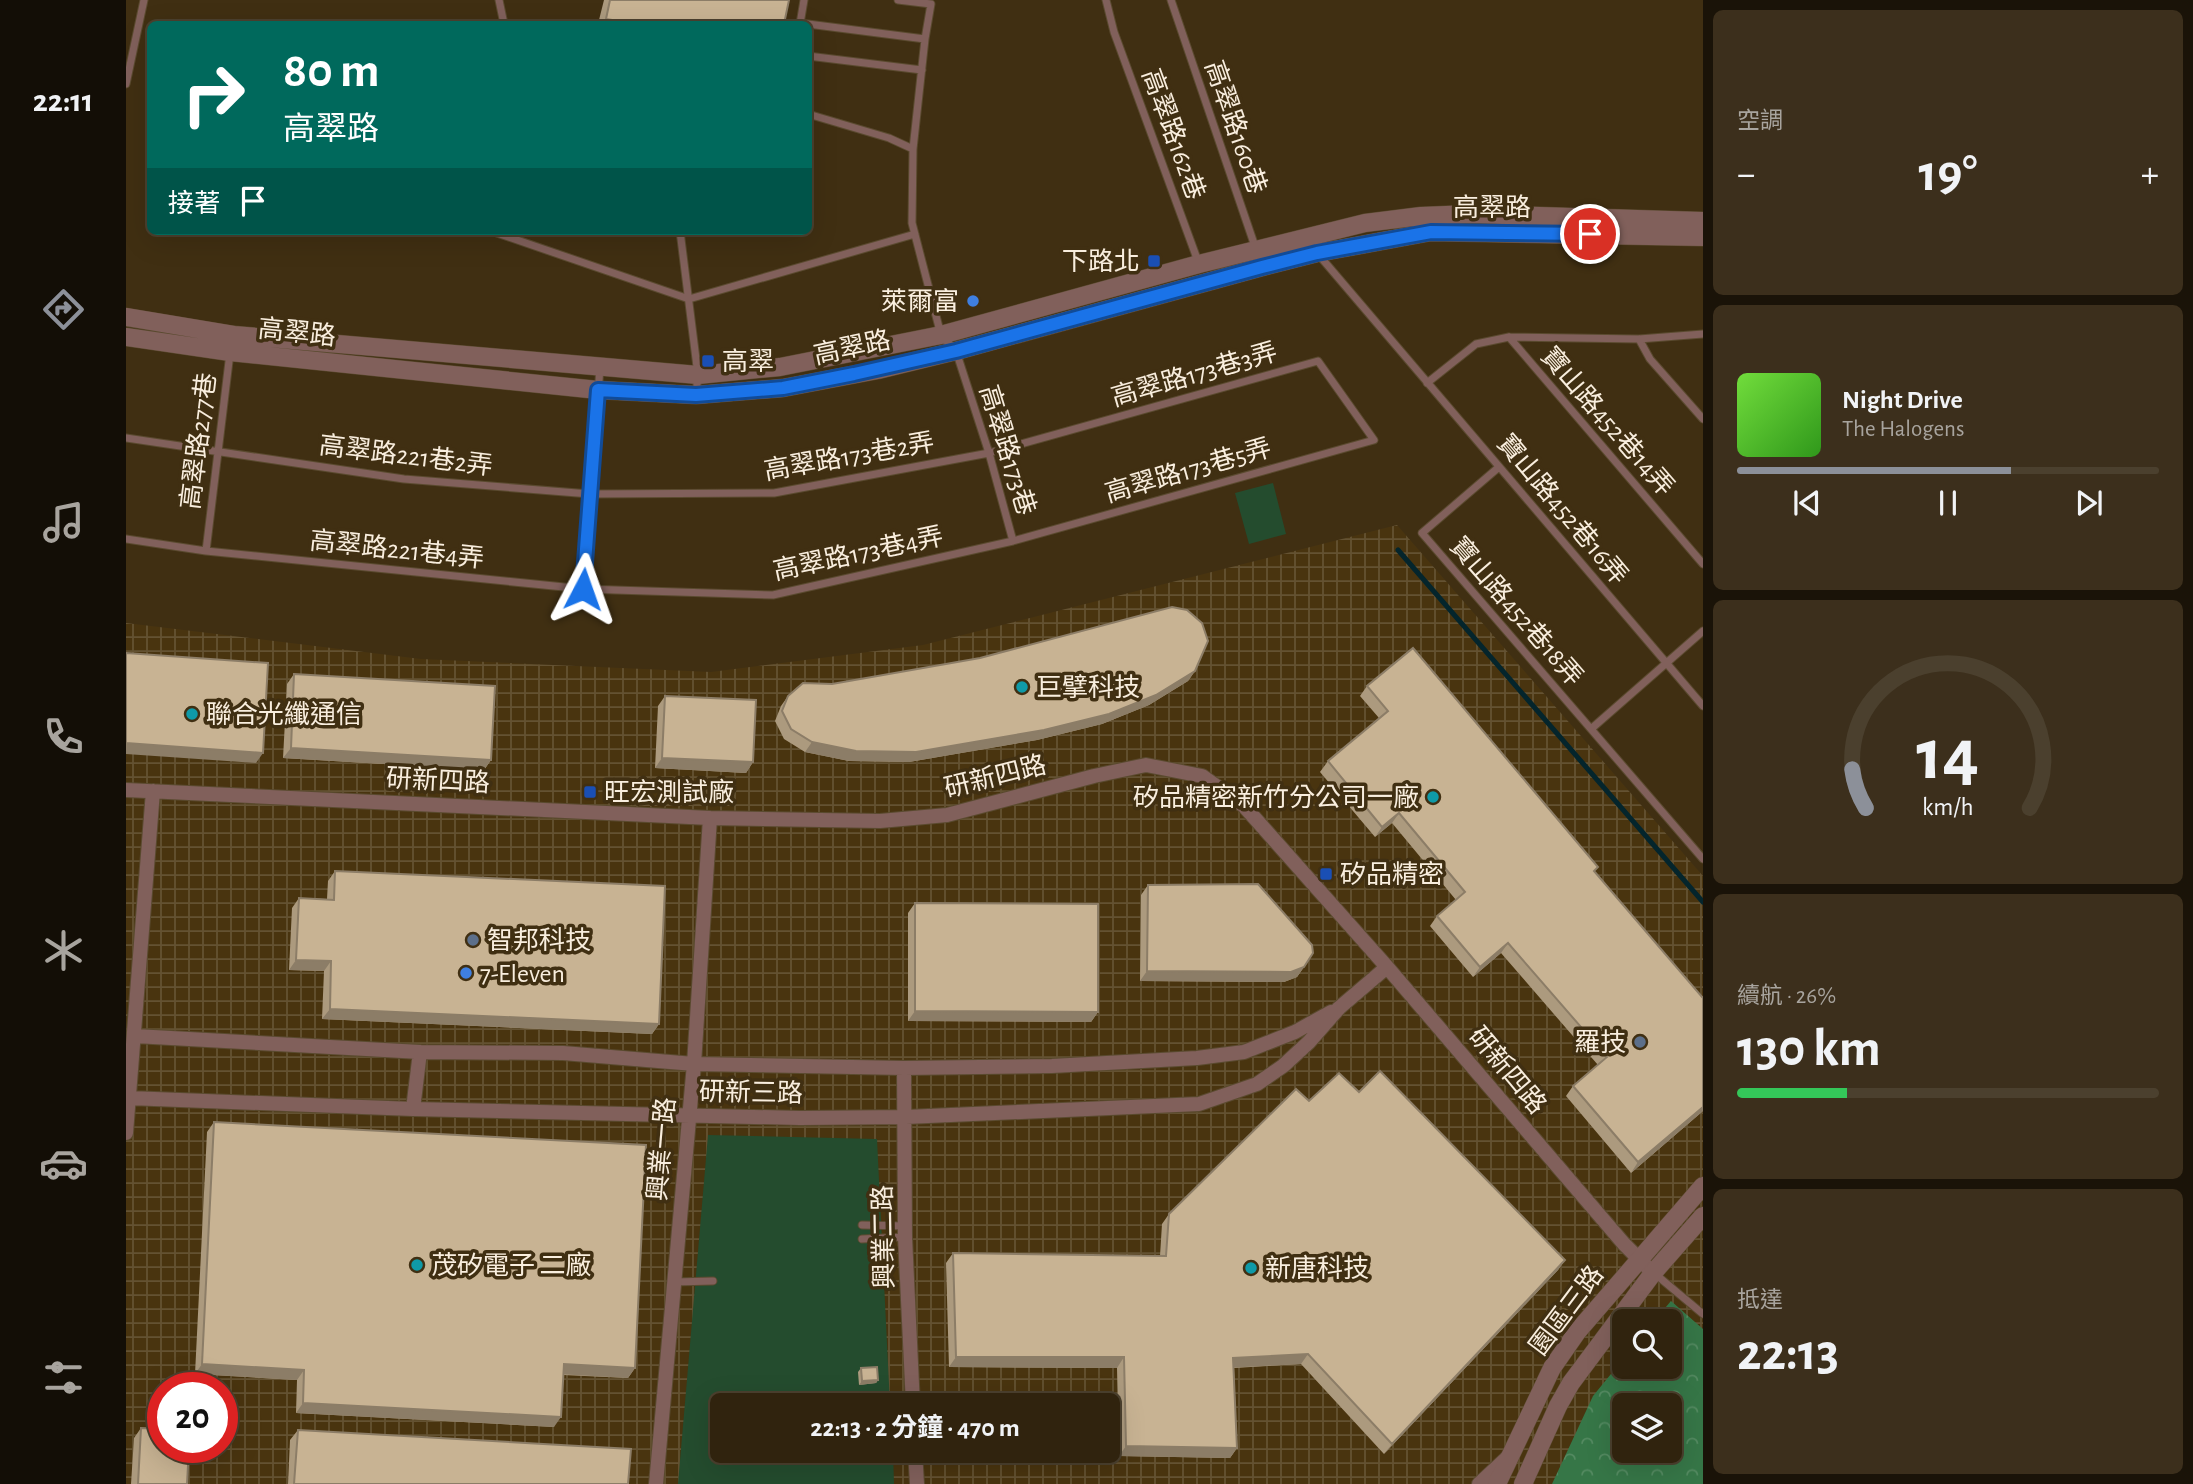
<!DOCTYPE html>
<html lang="zh-TW">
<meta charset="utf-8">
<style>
body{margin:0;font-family:"Alegreya Sans","Noto Sans TC",sans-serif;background:#3c2f1c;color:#f1f3f6;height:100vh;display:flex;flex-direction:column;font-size:26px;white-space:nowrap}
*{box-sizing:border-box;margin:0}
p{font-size:23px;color:#a8a49e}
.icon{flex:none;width:38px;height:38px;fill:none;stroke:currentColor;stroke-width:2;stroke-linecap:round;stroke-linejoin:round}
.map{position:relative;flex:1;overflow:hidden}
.sheet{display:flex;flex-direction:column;gap:10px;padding:10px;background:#1a1308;width:490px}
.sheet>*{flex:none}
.banner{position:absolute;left:21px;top:21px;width:665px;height:214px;border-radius:10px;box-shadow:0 7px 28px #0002,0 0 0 2px #4b402e;background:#00695c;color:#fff;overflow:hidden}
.buttons{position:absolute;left:1486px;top:1309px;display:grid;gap:14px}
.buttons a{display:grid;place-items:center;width:70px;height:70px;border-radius:10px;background:#30230e;box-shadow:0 7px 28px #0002,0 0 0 2px #4b402e;font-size:35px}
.speed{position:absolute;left:21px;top:1372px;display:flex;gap:14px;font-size:35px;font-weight:700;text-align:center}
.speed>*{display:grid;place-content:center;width:91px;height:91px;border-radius:50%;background:#30230e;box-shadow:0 7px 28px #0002,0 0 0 2px #4b402e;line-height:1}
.speed .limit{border:10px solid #d22;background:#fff;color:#111}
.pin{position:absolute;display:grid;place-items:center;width:60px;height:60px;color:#fff;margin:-30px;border:4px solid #fff;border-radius:50%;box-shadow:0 2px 7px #0007}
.me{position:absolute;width:77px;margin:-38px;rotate:4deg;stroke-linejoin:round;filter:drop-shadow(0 0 5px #0008)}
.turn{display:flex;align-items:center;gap:24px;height:147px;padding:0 21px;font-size:32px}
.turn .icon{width:91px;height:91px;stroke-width:2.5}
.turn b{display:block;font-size:49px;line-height:60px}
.then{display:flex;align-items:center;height:66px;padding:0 21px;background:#0003;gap:14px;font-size:26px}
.big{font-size:52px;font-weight:700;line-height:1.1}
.sheet .tile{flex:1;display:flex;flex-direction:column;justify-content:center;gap:10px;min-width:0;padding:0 24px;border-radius:10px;background:#3c2f1c}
.sheet .dial{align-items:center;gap:0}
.dial svg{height:182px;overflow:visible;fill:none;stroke:#4b402e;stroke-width:7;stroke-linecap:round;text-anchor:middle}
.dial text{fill:#f1f3f6;stroke:none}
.song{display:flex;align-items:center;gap:21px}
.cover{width:84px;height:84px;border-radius:10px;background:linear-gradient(135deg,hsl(100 70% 55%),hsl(110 70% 35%))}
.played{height:7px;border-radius:4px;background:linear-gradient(90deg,#8c9099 65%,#4b402e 65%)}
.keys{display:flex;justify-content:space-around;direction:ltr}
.heat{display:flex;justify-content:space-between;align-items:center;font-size:38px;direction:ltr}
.charge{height:10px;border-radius:5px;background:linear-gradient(90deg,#34c759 26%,#4b402e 0)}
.trip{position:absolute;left:584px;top:1393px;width:410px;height:70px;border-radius:10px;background:#30230e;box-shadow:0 7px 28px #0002,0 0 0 2px #4b402e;font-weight:700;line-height:70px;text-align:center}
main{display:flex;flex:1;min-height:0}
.dock{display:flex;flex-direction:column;width:126px;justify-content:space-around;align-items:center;background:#130e06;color:#a8a49e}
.dock .icon{width:49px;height:49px}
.dock .current{color:#8c9099}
.dock b{font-size:32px;color:#f1f3f6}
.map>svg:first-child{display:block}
</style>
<main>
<nav class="dock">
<b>22:11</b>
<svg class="icon current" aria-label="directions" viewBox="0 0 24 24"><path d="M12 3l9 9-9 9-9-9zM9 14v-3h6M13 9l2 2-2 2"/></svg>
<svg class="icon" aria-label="music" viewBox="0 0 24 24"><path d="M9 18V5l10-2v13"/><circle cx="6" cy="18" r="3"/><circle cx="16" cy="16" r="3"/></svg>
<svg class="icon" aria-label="phone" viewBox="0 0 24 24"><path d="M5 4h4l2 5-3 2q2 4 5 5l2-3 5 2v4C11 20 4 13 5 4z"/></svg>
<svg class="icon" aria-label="climate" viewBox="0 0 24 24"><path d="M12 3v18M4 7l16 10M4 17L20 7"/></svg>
<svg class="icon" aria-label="car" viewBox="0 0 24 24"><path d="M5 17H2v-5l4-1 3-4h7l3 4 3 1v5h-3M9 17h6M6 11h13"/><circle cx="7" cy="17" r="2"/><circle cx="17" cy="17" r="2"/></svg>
<svg class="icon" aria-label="filters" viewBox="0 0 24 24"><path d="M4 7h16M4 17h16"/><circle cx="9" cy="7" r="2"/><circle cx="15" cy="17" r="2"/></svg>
</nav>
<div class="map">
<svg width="1577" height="1484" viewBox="0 0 1577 1484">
<defs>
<pattern id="industrial-grid" width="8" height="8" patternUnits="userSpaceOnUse" patternTransform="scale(1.75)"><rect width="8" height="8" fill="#49340f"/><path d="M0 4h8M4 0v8" fill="none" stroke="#645232"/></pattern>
<pattern id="forest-crowns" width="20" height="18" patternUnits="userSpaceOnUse" patternTransform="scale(1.75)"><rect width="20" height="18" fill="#367647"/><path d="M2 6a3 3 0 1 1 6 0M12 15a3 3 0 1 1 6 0" fill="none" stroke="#548a61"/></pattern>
</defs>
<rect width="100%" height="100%" fill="#402f12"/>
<path fill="url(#industrial-grid)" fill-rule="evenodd" d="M 1271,525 L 1577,876 L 1577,1484 L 0,1484 L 0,623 L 295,659 L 585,672 L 797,645 ZM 1498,1321 L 1544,1321 L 1544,1367 L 1498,1367 ZM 37,1388 L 96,1388 L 96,1447 L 37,1447 ZM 597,1405 L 982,1405 L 982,1451 L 597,1451 ZM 1498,1405 L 1544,1405 L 1544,1451 L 1498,1451 Z"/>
<path fill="url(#forest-crowns)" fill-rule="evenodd" d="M 1545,1301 L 1577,1329 L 1577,1484 L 1426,1484 L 1467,1396 L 1498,1358 L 1498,1367 L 1544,1367 L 1544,1321 L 1528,1321 ZM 1498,1405 L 1544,1405 L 1544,1451 L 1498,1451 Z"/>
<path fill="#244c2e" d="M 1147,483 L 1160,534 L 1123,544 L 1109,493 Z
M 582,1135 L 751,1139 L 764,1405 L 597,1405 L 597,1451 L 767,1451 L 768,1484 L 552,1484 Z"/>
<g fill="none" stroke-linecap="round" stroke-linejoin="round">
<path stroke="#04252c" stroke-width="5" d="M 1272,550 L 1577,902"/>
<g stroke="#5a4a2f" stroke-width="9">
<path id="service" d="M 373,0 L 378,24
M 772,0 L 805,4 L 799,39 L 787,149 L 786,223 L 815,335 L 830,351 L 863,453 L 887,541
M 980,0 L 988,32 L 1073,264
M 1045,0 L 1136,267
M 674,23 L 799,39
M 674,24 L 678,0
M 682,56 L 796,70
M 0,84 L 18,0
M 682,114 L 763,138 L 787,149
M 365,231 L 563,299 L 789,234
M 554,231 L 572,375 L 570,394
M 1192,254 L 1577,706
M 1383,337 L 1577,564
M 1513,339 L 1524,359 L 1577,419
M 1301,383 L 1350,344 L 1383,337 L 1513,339 L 1577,334
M 0,438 L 278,479 L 464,494 L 648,493 L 863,453 L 1192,361 L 1248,440 L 887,541 L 647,595 L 458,589 L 80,551 L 0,539
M 1373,467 L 1296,533 L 1577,859
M 80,551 L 104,353
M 458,589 L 474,367
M 1465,729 L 1577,631
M 736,1225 L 779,1226
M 736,1239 L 779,1237
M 1528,1273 L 1577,1314
M 548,1282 L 587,1281"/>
</g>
<g stroke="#5a4a2f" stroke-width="16">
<path id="minor" d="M 0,790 L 584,818 L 754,821 L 821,815 L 968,776 L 1020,765 L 1076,776 L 1118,806 L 1261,967 L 1498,1244 L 1521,1267
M 9,1036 L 294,1052 L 437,1053 L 568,1064 L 778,1068 L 926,1066 L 1071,1058 L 1118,1052 L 1169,1032 L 1205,1012
M 778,1068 L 779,1237 L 787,1405
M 3,1098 L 287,1109 L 674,1118 L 780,1117 L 1073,1104 L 1131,1084 L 1157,1066 L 1183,1042 L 1213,1008 L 1261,967
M 287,1109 L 294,1052
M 0,1133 L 27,791
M 789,1451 L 791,1484
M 530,1484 L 568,1064 L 584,818
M 1353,1484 L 1381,1458"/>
</g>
<g stroke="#5a4a2f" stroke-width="19">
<path id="tertiary" d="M 0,317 L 108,335 L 572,375 L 654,367 L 815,335 L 1073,264 L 1239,223 L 1295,216 L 1345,214 L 1577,221
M 0,337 L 104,352 L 472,390 L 570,395 L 657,388 L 752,370 L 830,351 L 1136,267 L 1191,253 L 1305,232 L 1577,237
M 1371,1484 L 1426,1368 L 1451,1332 L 1577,1186
M 1397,1484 L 1432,1406 L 1445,1383 L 1527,1273 L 1577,1216"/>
</g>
<use href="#service" stroke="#81605b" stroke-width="7"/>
<use href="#minor" stroke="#81605b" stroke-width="14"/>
<use href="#tertiary" stroke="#81605b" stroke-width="18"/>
</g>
<path fill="#ac9a7e" d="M 478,0 L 663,0 L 658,24 L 472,24 Z
M 1069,671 L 1062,681 L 1023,705 L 976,724 L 911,740 L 783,762 L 723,761 L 679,752 L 658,739 L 649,721 L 655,706 L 662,696 L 706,684 Z
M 168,674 L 365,760 L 358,770 L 157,758 L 161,684 Z
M 1241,686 L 1469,872 L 1577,998 L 1577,1111 L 1505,1173 L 1440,1096 L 1447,1086 L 1472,1065 L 1375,953 L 1347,977 L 1304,926 L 1311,916 L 1330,900 L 1266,823 L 1249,837 L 1194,772 L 1202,761 L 1253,718 L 1234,696 Z
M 539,696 L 627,762 L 620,773 L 529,768 L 532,706 Z
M 209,871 L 533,1024 L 526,1034 L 196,1019 L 198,971 L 163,970 L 166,908 L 173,898 L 201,899 L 202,881 Z
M 1022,885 L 1178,967 L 1171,977 L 1158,982 L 1014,981 L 1015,895 Z
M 789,903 L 972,1012 L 965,1022 L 782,1021 L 782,913 Z
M 1233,1092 L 1439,1260 L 1432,1270 L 1258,1454 L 1175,1364 L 1108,1368 L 1111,1448 L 1104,1458 L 993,1456 L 991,1368 L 823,1367 L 820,1263 L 827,1253 L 1034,1256 L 1036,1224 L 1043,1214 L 1183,1101 Z
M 88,1122 L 509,1368 L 502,1378 L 437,1375 L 428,1427 L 170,1413 L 171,1380 L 69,1374 L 81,1132 Z
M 735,1368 L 752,1380 L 750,1383 L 733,1385 L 732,1372 Z
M 15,1428 L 61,1484 L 5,1484 L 8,1438 Z
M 172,1430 L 502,1484 L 162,1484 L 164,1440 Z"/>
<path fill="#8c7d67" d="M 480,19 L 511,24 L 476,24 Z
M 1069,671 L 1062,681 L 1023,705 L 976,724 L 911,740 L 783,762 L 723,761 L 679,752 L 686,742 Z
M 0,743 L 137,753 L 130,763 L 0,754 Z
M 165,748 L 365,760 L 358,770 L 157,758 Z
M 536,758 L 627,762 L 620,773 L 529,768 Z
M 1273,813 L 1266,823 L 1249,837 L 1256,827 Z
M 1382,943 L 1375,953 L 1347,977 L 1354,967 Z
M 170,960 L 205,961 L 198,971 L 163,970 Z
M 1178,967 L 1171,977 L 1158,982 L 1014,981 L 1021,971 Z
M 204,1009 L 533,1024 L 526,1034 L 196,1019 Z
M 789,1011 L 972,1012 L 965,1022 L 782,1021 Z
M 1577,1107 L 1577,1111 L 1505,1173 L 1512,1162 Z
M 1439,1260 L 1432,1270 L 1258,1454 L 1266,1444 Z
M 1182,1354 L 1175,1364 L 1100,1368 L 1107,1358 Z
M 830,1357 L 998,1357 L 991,1368 L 823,1367 Z
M 76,1364 L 178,1370 L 171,1380 L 69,1374 Z
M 438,1364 L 509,1368 L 502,1378 L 431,1374 Z
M 752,1380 L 750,1383 L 733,1385 L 736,1381 Z
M 177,1403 L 435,1417 L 428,1427 L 170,1413 Z
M 1000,1446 L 1111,1448 L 1104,1458 L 993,1456 Z"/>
<path fill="#c8b393" stroke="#8c7d67" stroke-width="2" d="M 484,0 L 663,0 L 658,24 L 511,24 L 480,19 Z
M 1046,607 L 1061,610 L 1076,623 L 1082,641 L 1069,671 L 1030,695 L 983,714 L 918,730 L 790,752 L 730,751 L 686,742 L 665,729 L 656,711 L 662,696 L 677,683 L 706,684 L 854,658 Z
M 1287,648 L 1472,867 L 1468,871 L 1577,998 L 1577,1107 L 1512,1162 L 1447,1086 L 1481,1057 L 1382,943 L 1354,967 L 1311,916 L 1339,892 L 1273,813 L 1256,827 L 1202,761 L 1262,711 L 1241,686 Z
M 0,653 L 142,663 L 137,753 L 0,743 Z
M 168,674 L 369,686 L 365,760 L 165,748 Z
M 539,696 L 630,700 L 627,762 L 536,758 Z
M 209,871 L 539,886 L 533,1024 L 204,1009 L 205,961 L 170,960 L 173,898 L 208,900 Z
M 1132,884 L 1186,945 L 1187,953 L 1178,967 L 1165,972 L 1021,971 L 1022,885 Z
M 789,903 L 972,904 L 972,1012 L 789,1011 Z
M 1254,1071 L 1439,1260 L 1266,1444 L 1182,1354 L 1107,1358 L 1111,1448 L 1000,1446 L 998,1357 L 830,1357 L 827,1253 L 1040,1256 L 1043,1214 L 1170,1089 L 1183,1101 L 1213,1073 L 1233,1092 Z
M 88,1122 L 520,1145 L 509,1368 L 438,1364 L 435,1417 L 177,1403 L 178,1370 L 76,1364 Z
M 751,1367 L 752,1380 L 736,1381 L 735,1368 Z
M 15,1428 L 37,1429 L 37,1447 L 63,1447 L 61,1484 L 12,1484 Z
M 172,1430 L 505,1449 L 502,1484 L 168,1484 Z"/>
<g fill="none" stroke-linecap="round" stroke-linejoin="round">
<g stroke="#114b97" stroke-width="18">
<path id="route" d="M 457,589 L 472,390 L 570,395 L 657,388 L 728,374 L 830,351 L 1136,267 L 1191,253 L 1305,232 L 1464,234"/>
</g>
<use href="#route" stroke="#1a73e8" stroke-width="12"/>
</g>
<g fill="#1a4fb4" stroke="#402f12" stroke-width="2.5">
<rect x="1021" y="254" width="14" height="14" rx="3.5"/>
<rect x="575" y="354" width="14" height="14" rx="3.5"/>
<rect x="457" y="785" width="14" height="14" rx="3.5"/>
<rect x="1193" y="867" width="14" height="14" rx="3.5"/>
</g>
<g fill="#3f7fe0" stroke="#402f12" stroke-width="2.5">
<circle cx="847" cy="301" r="7"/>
<circle cx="340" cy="973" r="7"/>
</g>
<g fill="#0f9aa8" stroke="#402f12" stroke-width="2.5">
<circle cx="896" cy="687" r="7"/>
<circle cx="66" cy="714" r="7"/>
<circle cx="1307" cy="797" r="7"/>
<circle cx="291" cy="1265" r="7"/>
<circle cx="1125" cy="1268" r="7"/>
</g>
<g fill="#5c6f8a" stroke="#402f12" stroke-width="2.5">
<circle cx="347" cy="940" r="7"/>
<circle cx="1514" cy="1042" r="7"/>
</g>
<g text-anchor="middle" stroke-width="7" stroke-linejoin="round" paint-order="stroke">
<g font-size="26" fill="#f9eede" stroke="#402f12">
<text transform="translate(1110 127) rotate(71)" y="9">高翠路160巷</text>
<text transform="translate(1048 134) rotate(70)" y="9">高翠路162巷</text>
<text x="1366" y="216">高翠路</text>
<text transform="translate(171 332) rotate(6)" y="9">高翠路</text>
<text transform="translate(726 347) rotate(-12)" y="9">高翠路</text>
<text transform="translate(1068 374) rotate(-16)" y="9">高翠路173巷3弄</text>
<text transform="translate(1482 421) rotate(49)" y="9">寶山路452巷14弄</text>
<text transform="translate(72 441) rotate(-83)" y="9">高翠路277巷</text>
<text transform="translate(882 450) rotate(73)" y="9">高翠路173巷</text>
<text transform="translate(280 455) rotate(7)" y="9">高翠路221巷2弄</text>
<text transform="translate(723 456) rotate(-10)" y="9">高翠路173巷2弄</text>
<text transform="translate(1062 470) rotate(-16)" y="9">高翠路173巷5弄</text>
<text transform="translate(1437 509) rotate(50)" y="9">寶山路452巷16弄</text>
<text transform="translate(271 549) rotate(6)" y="9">高翠路221巷4弄</text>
<text transform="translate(732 553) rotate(-12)" y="9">高翠路173巷4弄</text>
<text transform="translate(1391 611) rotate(49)" y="9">寶山路452巷18弄</text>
<text transform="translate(869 776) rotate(-14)" y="9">研新四路</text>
<text transform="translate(312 780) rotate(3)" y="9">研新四路</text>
<text transform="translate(1382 1070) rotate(50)" y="9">研新四路</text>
<text transform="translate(625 1092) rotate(1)" y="9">研新三路</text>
<text transform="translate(535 1149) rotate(-85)" y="9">興業一路</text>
<text transform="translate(757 1237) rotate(-91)" y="9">興業二路</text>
<text transform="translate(1440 1310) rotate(-53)" y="9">園區三路</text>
</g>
<g font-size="26" fill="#f9eede" stroke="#402f12" text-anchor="start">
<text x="1014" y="270" text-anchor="end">下路北</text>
<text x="833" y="310" text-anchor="end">萊爾富</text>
<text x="596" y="370">高翠</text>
<text x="910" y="696">巨擘科技</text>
<text x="80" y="723">聯合光纖通信</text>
<text x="478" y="801">旺宏測試廠</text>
<text x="1293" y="806" text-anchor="end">矽品精密新竹分公司一廠</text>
<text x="1214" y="883">矽品精密</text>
<text x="361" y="949">智邦科技</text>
<text x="354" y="982">7-Eleven</text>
<text x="1500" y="1051" text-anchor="end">羅技</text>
<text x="305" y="1274">茂矽電子 二廠</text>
<text x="1139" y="1277">新唐科技</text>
</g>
</g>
</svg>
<div class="buttons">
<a><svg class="icon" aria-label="search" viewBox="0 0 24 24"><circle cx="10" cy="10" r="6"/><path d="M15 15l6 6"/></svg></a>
<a><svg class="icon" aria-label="layers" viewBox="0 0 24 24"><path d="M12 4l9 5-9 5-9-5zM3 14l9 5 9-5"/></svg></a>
</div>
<div class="speed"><div class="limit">20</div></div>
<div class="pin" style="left:1464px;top:234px;background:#d93025"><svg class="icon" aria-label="arrive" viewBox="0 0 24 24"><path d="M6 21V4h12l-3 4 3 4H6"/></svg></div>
<svg class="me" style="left:457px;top:589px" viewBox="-20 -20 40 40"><path d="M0-17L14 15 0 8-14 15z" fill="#1a73e8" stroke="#fff" stroke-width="4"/></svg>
<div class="trip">22:13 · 2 分鐘 · 470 m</div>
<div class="banner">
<div class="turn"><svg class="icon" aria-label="right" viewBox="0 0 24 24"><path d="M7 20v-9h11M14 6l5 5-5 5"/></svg><div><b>80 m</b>高翠路</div></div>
<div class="then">接著<svg class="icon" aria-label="arrive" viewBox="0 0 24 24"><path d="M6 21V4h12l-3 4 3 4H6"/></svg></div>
</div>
</div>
<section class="sheet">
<div class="tile"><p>空調</p>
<div class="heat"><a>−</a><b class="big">19°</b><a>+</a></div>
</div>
<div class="tile">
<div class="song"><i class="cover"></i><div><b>Night Drive</b><p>The Halogens</p></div></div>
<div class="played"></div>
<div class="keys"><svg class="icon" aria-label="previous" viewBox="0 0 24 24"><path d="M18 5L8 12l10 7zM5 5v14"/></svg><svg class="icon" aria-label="pause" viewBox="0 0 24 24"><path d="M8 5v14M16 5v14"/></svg><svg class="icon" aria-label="next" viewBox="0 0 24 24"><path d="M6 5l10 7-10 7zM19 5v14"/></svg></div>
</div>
<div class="tile dial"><svg viewBox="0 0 100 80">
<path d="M14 69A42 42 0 1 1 86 69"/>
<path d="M14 69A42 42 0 0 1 8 52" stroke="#8c9099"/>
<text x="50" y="56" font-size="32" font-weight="700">14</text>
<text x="50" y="72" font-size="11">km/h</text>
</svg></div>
<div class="tile"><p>續航 · 26%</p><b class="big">130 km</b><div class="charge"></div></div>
<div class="tile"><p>抵達</p><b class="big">22:13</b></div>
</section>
</main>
